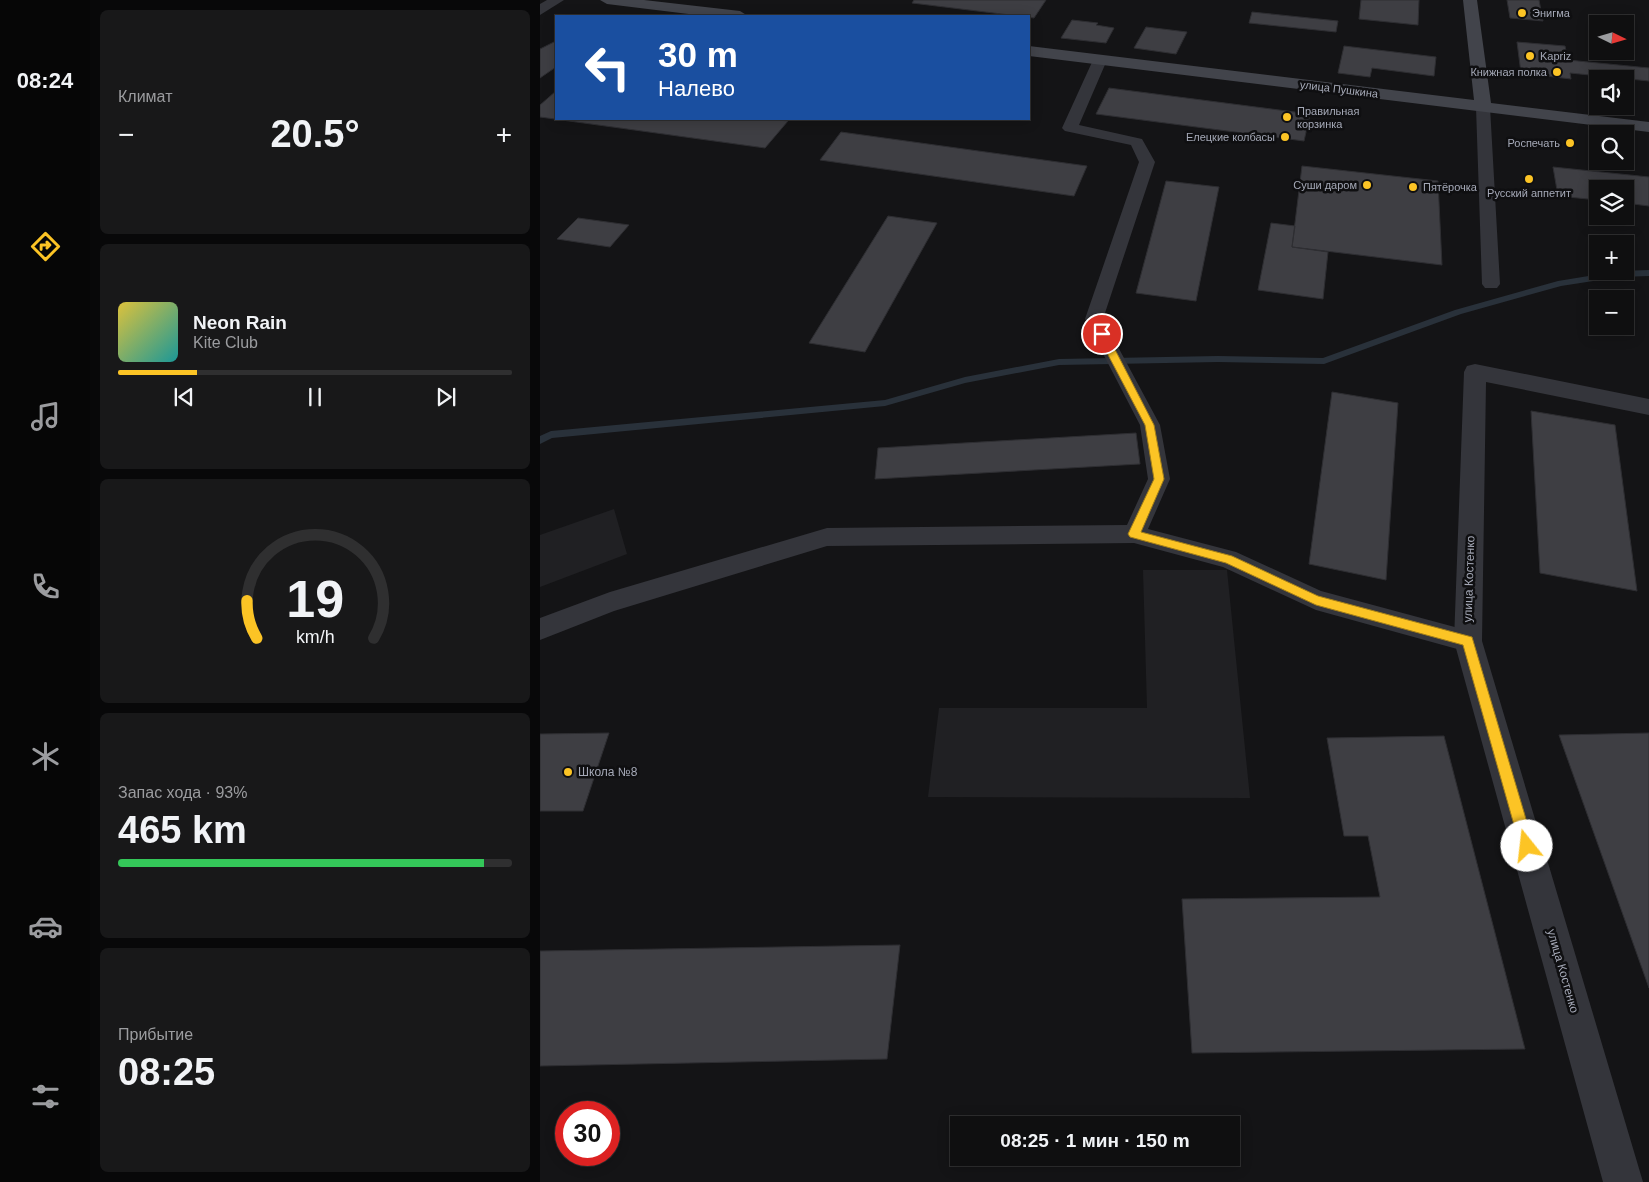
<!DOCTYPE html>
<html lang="ru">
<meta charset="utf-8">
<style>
body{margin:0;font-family:Helvetica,sans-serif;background:#181819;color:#f1f3f6;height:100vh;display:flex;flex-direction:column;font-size:19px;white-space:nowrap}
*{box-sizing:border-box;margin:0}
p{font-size:16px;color:#9b9c9f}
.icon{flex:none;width:28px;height:28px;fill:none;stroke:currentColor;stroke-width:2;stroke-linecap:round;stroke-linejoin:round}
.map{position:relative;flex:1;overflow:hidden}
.details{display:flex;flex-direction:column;gap:10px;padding:10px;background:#080809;width:450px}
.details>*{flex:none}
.top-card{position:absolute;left:15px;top:15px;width:475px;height:105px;border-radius:0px;box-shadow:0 2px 12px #0003,0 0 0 1px #2f2f30;background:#1a4fa0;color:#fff;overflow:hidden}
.needle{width:32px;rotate:95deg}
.controls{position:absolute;left:1049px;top:15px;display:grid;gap:10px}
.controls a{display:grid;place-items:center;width:45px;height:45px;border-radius:0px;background:#0f0f10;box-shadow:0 2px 12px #0003,0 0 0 1px #2f2f30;font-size:25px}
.speed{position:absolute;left:15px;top:1101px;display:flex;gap:10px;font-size:25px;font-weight:700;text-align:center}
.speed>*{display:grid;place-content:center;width:65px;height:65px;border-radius:50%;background:#0f0f10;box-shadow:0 2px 12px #0003,0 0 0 1px #2f2f30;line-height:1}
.speed .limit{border:8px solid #d22;background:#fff;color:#111}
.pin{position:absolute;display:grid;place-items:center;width:42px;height:42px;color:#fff;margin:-21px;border:2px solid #fff;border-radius:50%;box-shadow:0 1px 5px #0007}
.me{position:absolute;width:55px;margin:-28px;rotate:344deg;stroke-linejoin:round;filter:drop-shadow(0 0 4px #0008)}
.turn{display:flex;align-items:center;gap:18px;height:105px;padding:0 20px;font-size:22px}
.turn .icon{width:65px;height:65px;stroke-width:2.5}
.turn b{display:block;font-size:35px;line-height:42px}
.big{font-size:38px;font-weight:700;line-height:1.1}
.details .card{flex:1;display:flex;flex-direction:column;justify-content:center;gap:8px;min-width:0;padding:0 18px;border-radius:8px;background:#181819}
.details .dial{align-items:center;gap:0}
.dial svg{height:130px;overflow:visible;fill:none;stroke:#2f2f30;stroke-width:7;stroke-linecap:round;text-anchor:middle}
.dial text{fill:#f1f3f6;stroke:none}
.song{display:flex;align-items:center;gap:15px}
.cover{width:60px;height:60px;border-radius:8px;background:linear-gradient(135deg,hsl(50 70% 55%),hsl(180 70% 35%))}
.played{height:5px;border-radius:2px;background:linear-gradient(90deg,#fcc425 20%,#2f2f30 20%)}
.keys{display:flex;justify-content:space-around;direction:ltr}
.heat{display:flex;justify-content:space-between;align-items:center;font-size:28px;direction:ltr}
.charge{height:8px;border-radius:4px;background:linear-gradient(90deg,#34c759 93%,#2f2f30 0)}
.trip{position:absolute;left:410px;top:1116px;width:290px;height:50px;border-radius:0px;background:#0f0f10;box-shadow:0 2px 12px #0003,0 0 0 1px #2f2f30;font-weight:700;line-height:50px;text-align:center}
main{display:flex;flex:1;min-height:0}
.dock{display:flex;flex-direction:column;width:90px;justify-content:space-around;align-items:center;background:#060606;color:#9b9c9f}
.dock .icon{width:35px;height:35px}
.dock .active{color:#fcc425}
.dock b{font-size:22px;color:#f1f3f6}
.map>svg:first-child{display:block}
</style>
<main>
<nav class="dock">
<b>08:24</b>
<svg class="icon active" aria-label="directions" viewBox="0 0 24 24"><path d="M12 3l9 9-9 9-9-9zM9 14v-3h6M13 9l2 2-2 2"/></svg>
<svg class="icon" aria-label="music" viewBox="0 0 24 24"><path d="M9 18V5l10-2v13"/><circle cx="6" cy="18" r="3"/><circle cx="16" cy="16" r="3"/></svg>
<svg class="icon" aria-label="phone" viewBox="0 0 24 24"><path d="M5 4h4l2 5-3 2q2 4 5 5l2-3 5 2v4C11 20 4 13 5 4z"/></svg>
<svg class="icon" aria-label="climate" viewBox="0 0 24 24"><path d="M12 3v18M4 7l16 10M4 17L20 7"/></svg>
<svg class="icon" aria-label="car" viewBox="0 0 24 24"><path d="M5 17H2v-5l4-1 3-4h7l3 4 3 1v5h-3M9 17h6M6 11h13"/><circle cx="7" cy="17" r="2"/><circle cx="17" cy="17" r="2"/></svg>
<svg class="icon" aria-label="filters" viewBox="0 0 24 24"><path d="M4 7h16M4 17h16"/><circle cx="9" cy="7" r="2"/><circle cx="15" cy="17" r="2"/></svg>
</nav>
<section class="details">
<div class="card"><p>Климат</p>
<div class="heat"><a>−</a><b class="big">20.5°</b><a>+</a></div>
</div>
<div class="card">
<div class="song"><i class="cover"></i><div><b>Neon Rain</b><p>Kite Club</p></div></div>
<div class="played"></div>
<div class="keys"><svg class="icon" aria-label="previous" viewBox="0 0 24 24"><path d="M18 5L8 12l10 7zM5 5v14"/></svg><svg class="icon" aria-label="pause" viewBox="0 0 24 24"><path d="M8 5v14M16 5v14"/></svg><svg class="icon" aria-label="next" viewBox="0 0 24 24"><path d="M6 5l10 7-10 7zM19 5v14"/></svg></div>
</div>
<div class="card dial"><svg viewBox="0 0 100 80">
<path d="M14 69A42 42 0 1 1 86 69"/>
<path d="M14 69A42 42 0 0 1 8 46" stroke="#fcc425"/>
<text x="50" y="56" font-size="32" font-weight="700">19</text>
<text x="50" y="72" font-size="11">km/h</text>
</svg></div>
<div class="card"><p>Запас хода · 93%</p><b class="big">465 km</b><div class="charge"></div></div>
<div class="card"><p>Прибытие</p><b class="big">08:25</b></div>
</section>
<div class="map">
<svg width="1109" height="1182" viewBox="0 0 1109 1182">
<rect width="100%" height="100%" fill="#141416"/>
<path fill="#202023" d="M 74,509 L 87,554 L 0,587 L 0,535 Z
M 603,570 L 687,570 L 710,798 L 388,797 L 399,708 L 607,708 Z"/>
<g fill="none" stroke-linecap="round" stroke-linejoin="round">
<path fill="#29313a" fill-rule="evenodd" d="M 1109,270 L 1109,276 L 1079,277 L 1021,286 L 921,314 L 784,364 L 678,362 L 519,365 L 425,383 L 345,406 L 12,438 L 0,444 L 0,436 L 11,431 L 345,400 L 425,377 L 519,359 L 678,356 L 783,358 L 915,310 L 1018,281 L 1079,271 Z"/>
</g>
<path fill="#3e3e43" stroke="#2e2e32" d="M 374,0 L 506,0 L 494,18 L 372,3 Z
M 821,0 L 879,0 L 878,25 L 819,19 Z
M 967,0 L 999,0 L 1003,21 L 970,18 Z
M 712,12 L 798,21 L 796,32 L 709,23 Z
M 532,20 L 558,23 L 556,25 L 574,28 L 566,43 L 521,38 Z
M 606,27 L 647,32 L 636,54 L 594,48 Z
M 16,41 L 16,67 L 0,78 L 0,49 Z
M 977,42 L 1025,46 L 1028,60 L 1109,68 L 1109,81 L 1030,73 L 1031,79 L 981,73 Z
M 804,46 L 896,57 L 894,76 L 832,68 L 830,77 L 798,73 Z
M 569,88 L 770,114 L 764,141 L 556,114 Z
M 16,91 L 16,119 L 229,119 L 248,121 L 225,148 L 0,117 L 0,105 Z
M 301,132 L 547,166 L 534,196 L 280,160 Z
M 762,166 L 898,181 L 902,265 L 752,247 Z
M 1013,167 L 1109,177 L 1109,206 L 1085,203 L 1085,189 L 1058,189 L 1058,200 L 1018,196 Z
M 626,181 L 679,187 L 656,301 L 596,293 Z
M 348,216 L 397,223 L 325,352 L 269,343 Z
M 38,218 L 89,225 L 70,247 L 17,239 Z
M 731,223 L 755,226 L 752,247 L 788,252 L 783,299 L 718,290 Z
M 792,392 L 858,403 L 846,580 L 769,564 Z
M 991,411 L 1075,425 L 1097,591 L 1000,573 Z
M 596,433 L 600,464 L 335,479 L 338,448 Z
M 69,733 L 43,811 L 0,811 L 0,734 Z
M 1109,733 L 1109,988 L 1019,735 Z
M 904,736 L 985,1049 L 652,1053 L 642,899 L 840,897 L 828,836 L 804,836 L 787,738 Z
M 360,945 L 347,1059 L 0,1066 L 0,951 Z"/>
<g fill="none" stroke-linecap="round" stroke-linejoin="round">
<path fill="#34353b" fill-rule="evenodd" d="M 560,56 L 567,60 L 539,125 L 602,139 L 615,162 L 563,319 L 620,425 L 630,479 L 608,529 L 696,552 L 781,591 L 937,633 L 940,641 L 937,649 L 928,652 L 776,610 L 683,567 L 594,543 L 287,546 L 74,611 L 0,640 L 0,618 L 70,592 L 287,528 L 587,525 L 608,479 L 600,425 L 545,319 L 599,162 L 591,145 L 525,131 L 522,128 L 553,60 Z
M 943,103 L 950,107 L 960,284 L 957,288 L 945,288 L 942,284 L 936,107 Z"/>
<path fill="#34353b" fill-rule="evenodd" d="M 7,0 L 24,0 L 0,15 L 0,4 Z
M 935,364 L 1109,399 L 1109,415 L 946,382 L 942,641 L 1103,1182 L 1063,1182 L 914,641 L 924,372 L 927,366 Z"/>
<path fill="#42444b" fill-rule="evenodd" d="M 60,0 L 104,0 L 200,11 L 208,16 L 165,16 L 67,4 Z
M 923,0 L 937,0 L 951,103 L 1109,122 L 1109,132 L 489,56 L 489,46 L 934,100 Z"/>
</g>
<path fill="#fcc425" stroke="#a47f18" d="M 562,331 L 567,334 L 614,425 L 624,479 L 601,532 L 692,556 L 778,596 L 932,637 L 994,846 L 992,851 L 987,853 L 982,851 L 980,846 L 923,645 L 776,605 L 686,563 L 590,537 L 588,534 L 614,479 L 605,425 L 557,334 Z"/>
<g fill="#fcc425" stroke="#0f0f11" stroke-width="2">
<circle cx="982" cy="13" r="5"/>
<circle cx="990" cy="56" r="5"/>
<circle cx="1017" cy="72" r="5"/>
<circle cx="747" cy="117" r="5"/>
<circle cx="745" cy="137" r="5"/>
<circle cx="1030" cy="143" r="5"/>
<circle cx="989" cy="179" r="5"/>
<circle cx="827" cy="185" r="5"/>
<circle cx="873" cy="187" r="5"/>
<circle cx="28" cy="772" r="5"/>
</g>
<g text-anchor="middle" stroke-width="5" stroke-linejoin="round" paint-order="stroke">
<g font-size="11" fill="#a5a9b7" stroke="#0f0f11" text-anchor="start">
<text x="992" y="17">Энигма</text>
<text x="1000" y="60">Kapriz</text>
<text x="1007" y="76" text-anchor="end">Книжная полка</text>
<text x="757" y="115">Правильная<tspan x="757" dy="13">корзинка</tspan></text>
<text x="735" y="141" text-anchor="end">Елецкие колбасы</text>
<text x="1020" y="147" text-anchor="end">Роспечать</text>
<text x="817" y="189" text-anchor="end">Суши даром</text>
<text x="883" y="191">Пятёрочка</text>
<text x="989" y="197" text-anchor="middle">Русский аппетит</text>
</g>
<g font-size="11" fill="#a5a9b7" stroke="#0f0f11">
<text transform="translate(799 89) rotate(7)" y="4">улица Пушкина</text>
</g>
<g font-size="12" fill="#a5a9b7" stroke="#0f0f11">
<text transform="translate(929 579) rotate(-88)" y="4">улица Костенко</text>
<text transform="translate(1023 971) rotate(74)" y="4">улица Костенко</text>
</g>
<g font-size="12" fill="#a5a9b7" stroke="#0f0f11" text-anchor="start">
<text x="38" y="776">Школа №8</text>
</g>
</g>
</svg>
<div class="controls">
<a><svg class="needle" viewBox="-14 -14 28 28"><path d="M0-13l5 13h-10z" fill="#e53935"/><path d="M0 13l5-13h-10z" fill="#9b9c9f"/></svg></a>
<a><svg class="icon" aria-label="sound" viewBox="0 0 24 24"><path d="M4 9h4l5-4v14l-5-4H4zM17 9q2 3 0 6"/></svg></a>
<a><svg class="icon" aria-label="search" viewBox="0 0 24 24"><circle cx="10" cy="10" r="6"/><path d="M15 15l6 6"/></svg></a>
<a><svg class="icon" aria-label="layers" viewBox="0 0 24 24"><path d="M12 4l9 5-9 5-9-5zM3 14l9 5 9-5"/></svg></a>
<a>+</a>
<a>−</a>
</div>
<div class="speed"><div class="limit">30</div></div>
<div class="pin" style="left:562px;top:334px;background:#d93025"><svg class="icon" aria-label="arrive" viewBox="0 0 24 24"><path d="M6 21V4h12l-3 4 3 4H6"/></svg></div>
<svg class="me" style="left:987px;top:846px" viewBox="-20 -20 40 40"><circle r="19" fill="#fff"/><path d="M0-13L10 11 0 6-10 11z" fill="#fcc425"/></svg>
<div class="trip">08:25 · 1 мин · 150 m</div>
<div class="top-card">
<div class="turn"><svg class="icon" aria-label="left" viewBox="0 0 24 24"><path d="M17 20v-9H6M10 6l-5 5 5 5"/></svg><div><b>30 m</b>Налево</div></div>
</div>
</div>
</main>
